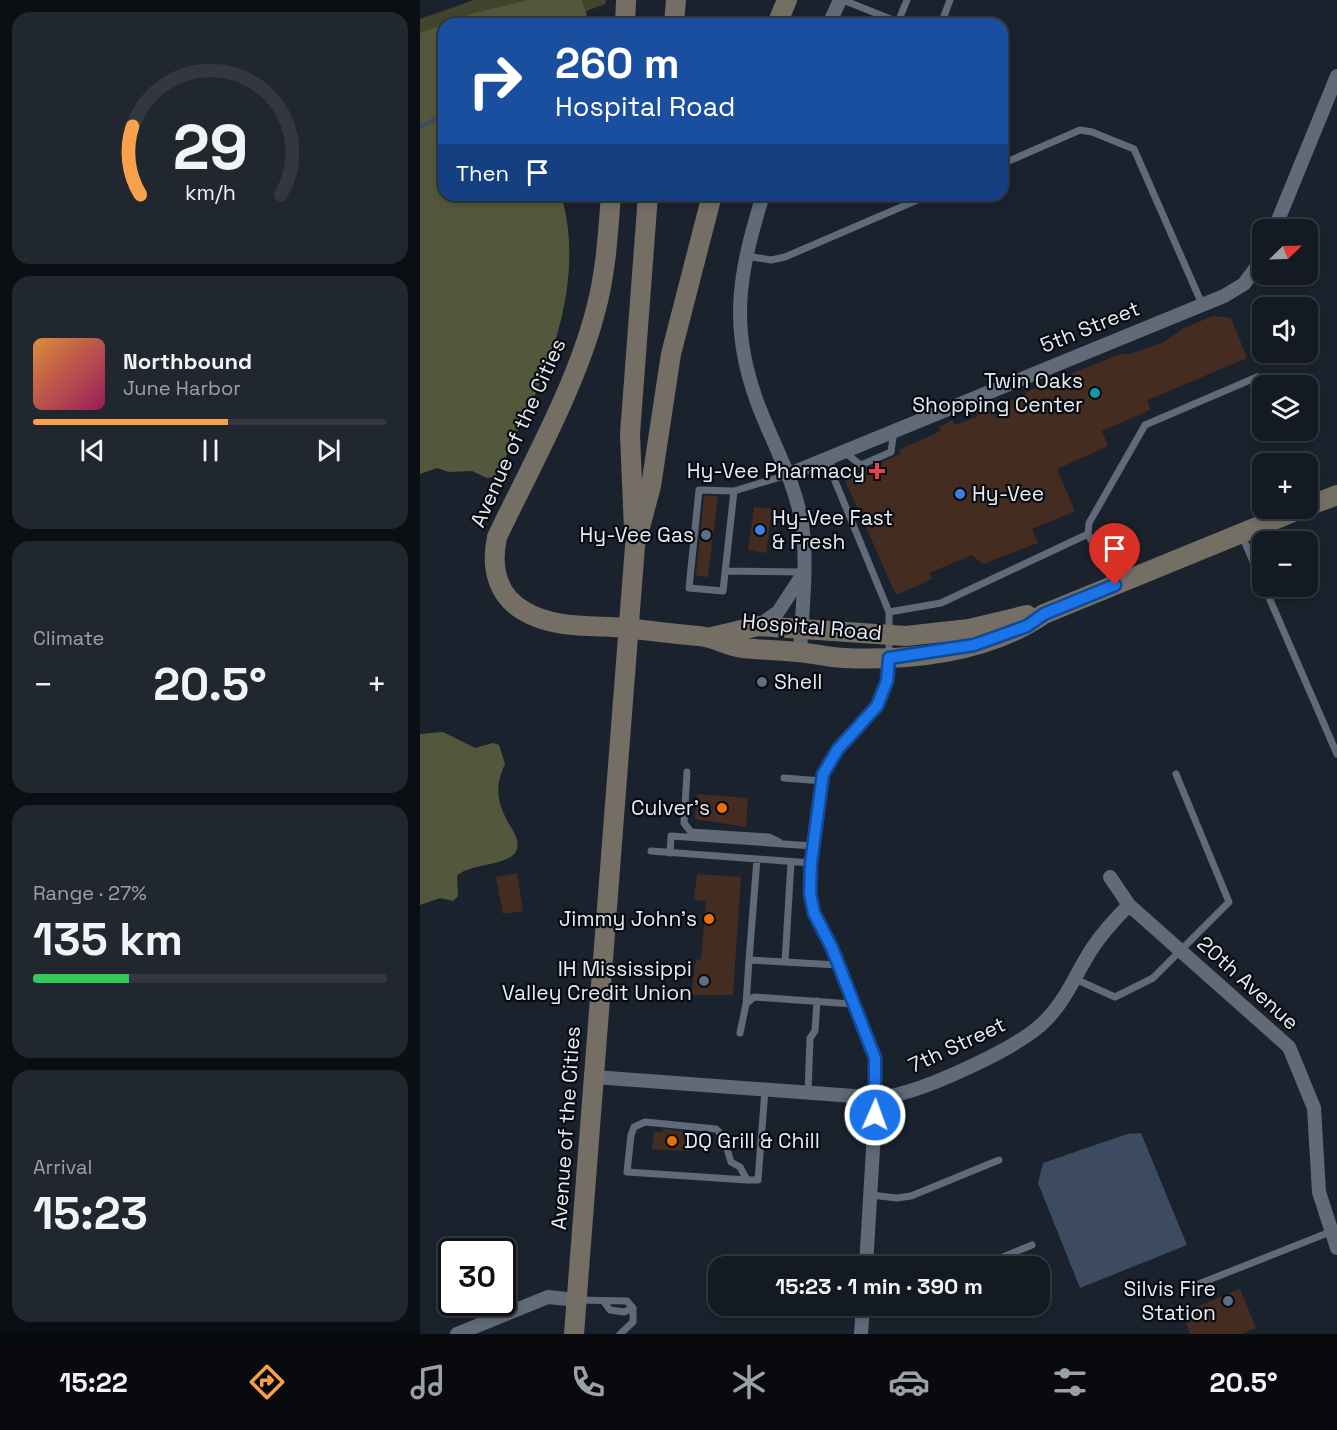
<!DOCTYPE html>
<meta charset="utf-8">
<style>
body{margin:0;font-family:"Space Grotesk",sans-serif;background:#21272f;color:#f1f3f6;height:100vh;display:flex;flex-direction:column;font-size:22px;white-space:nowrap}
*{box-sizing:border-box;margin:0}
p{font-size:20px;color:#9da1a5}
.icon{flex:none;width:33px;height:33px;fill:none;stroke:currentColor;stroke-width:2;stroke-linecap:round;stroke-linejoin:round}
.map{position:relative;flex:1;overflow:hidden}
.sheet{display:flex;flex-direction:column;gap:12px;padding:12px;background:#0b0e13;width:420px}
.sheet>*{flex:none}
.banner{position:absolute;left:18px;top:18px;width:570px;height:183px;border-radius:18px;box-shadow:0 3px 9px #0003,0 0 0 2px #333840;background:#1a4fa0;color:#fff;overflow:hidden}
.needle{width:39px;rotate:67deg}
.tools{position:absolute;left:832px;top:219px;display:grid;gap:12px}
.tools a{display:grid;place-items:center;width:66px;height:66px;border-radius:12px;background:#141a22;box-shadow:0 3px 9px #0003,0 0 0 2px #333840;font-size:30px}
.speed{position:absolute;left:18px;top:1238px;display:flex;gap:12px;font-size:30px;font-weight:700;text-align:center}
.speed>*{display:grid;place-content:center;width:78px;height:78px;border-radius:50%;background:#141a22;box-shadow:0 3px 9px #0003,0 0 0 2px #333840;line-height:1}
.speed .limit{border:3px solid #111;border-radius:9px;background:#fff;color:#111}
.pin{position:absolute;display:grid;place-items:center;width:51px;height:51px;color:#fff;margin:-62px -26px;border-radius:50% 50% 50% 0;rotate:-45deg;box-shadow:0 0 6px #0007}
.pin .icon{rotate:45deg}
.me{position:absolute;width:66px;margin:-33px;rotate:2deg;stroke-linejoin:round;filter:drop-shadow(0 0 4px #0008)}
.turn{display:flex;align-items:center;gap:21px;height:126px;padding:0 18px;font-size:27px}
.turn .icon{width:78px;height:78px;stroke-width:2.5}
.turn b{display:block;font-size:42px;line-height:51px}
.then{display:flex;align-items:center;height:57px;padding:0 18px;background:#0003;gap:12px;font-size:22px}
.big{font-size:45px;font-weight:800;line-height:1.1}
.sheet .tile{flex:1;display:flex;flex-direction:column;justify-content:center;gap:9px;min-width:0;padding:0 21px;border-radius:18px;background:#21272f}
.sheet .dial{align-items:center;gap:0}
.dial svg{height:156px;overflow:visible;fill:none;stroke:#333840;stroke-width:7;stroke-linecap:round;text-anchor:middle}
.dial text{fill:#f1f3f6;stroke:none}
.song{display:flex;align-items:center;gap:18px}
.cover{width:72px;height:72px;border-radius:9px;background:linear-gradient(135deg,hsl(30 70% 55%),hsl(330 70% 35%))}
.played{height:6px;border-radius:3px;background:linear-gradient(90deg,#f8a14a 55%,#333840 55%)}
.keys{display:flex;justify-content:space-around;direction:ltr}
.heat{display:flex;justify-content:space-between;align-items:center;font-size:33px;direction:ltr}
.charge{height:9px;border-radius:4px;background:linear-gradient(90deg,#34c759 27%,#333840 0)}
.trip{position:absolute;left:288px;top:1256px;width:342px;height:60px;border-radius:18px;background:#141a22;box-shadow:0 3px 9px #0003,0 0 0 2px #333840;font-weight:800;line-height:60px;text-align:center}
.dock{display:flex;height:96px;justify-content:space-around;align-items:center;background:#080a0e;color:#9da1a5}
.dock .icon{width:42px;height:42px}
.dock .active{color:#f8a14a}
.dock b{font-size:27px;color:#f1f3f6}
main{display:flex;flex:1;min-height:0}
.map>svg:first-child{display:block}
</style>
<main>
<section class="sheet">
<div class="tile dial"><svg viewBox="0 0 100 80">
<path d="M14 69A42 42 0 1 1 86 69"/>
<path d="M14 69A42 42 0 0 1 10 34" stroke="#f8a14a"/>
<text x="50" y="56" font-size="32" font-weight="700">29</text>
<text x="50" y="72" font-size="11">km/h</text>
</svg></div>
<div class="tile">
<div class="song"><i class="cover"></i><div><b>Northbound</b><p>June Harbor</p></div></div>
<div class="played"></div>
<div class="keys"><svg class="icon" aria-label="previous" viewBox="0 0 24 24"><path d="M18 5L8 12l10 7zM5 5v14"/></svg><svg class="icon" aria-label="pause" viewBox="0 0 24 24"><path d="M8 5v14M16 5v14"/></svg><svg class="icon" aria-label="next" viewBox="0 0 24 24"><path d="M6 5l10 7-10 7zM19 5v14"/></svg></div>
</div>
<div class="tile"><p>Climate</p>
<div class="heat"><a>−</a><b class="big">20.5°</b><a>+</a></div>
</div>
<div class="tile"><p>Range · 27%</p><b class="big">135 km</b><div class="charge"></div></div>
<div class="tile"><p>Arrival</p><b class="big">15:23</b></div>
</section>
<div class="map">
<svg width="917" height="1334" viewBox="0 0 917 1334">
<rect width="100%" height="100%" fill="#1a222e"/>
<path fill="#41452d" d="M 54,0 L 186,0 L 185,4 L 132,24 L 24,24 L 0,73 L 0,19 Z"/>
<path fill="#53583d" d="M 108,0 L 161,0 L 167,14 L 164,24 L 24,24 L 24,195 L 141,195 C 161,261 142,334 115,395 C 103,420 90,444 81,470 L 74,477 L 67,478 L 52,471 L 29,472 L 17,468 L 0,474 L 0,33 L 51,14 Z
M 23,732 L 55,748 L 73,743 L 79,745 L 85,764 C 73,789 78,806 92,829 C 117,870 52,859 37,876 L 38,896 L 33,901 L 20,898 L 0,905 L 0,734 Z"/>
<path fill="#3c4b60" d="M 721,1133 L 767,1245 L 660,1288 L 618,1183 L 623,1163 L 707,1134 Z"/>
<g fill="none" stroke-linecap="round" stroke-linejoin="round">
<path stroke="#3c4b60" stroke-width="4" d="M 0,127 L 24,114"/>
</g>
<path fill="#442c21" d="M 793,316 L 811,318 L 827,358 L 728,400 L 730,410 L 682,431 L 688,446 L 637,469 L 655,511 L 612,529 L 618,543 L 563,564 L 552,555 L 509,573 L 512,579 L 476,595 L 424,478 L 480,454 L 479,450 L 521,431 L 519,427 L 533,420 L 535,425 L 558,416 L 556,412 L 570,406 L 571,410 L 605,395 L 606,392 L 700,354 L 710,354 L 744,342 L 764,328 Z
M 284,496 L 298,496 L 288,577 L 276,576 Z
M 334,507 L 352,509 L 346,553 L 328,550 Z
M 277,794 L 328,798 L 326,827 L 275,819 Z
M 97,873 L 103,911 L 83,914 L 76,877 Z
M 277,874 L 321,877 L 313,995 L 271,995 L 276,959 L 281,960 L 286,901 L 274,900 Z
M 243,1129 L 270,1132 L 269,1151 L 232,1149 L 234,1132 L 242,1132 Z
M 28,1257 L 32,1272 L 22,1276 L 16,1263 Z
M 820,1289 L 836,1328 L 822,1334 L 770,1334 L 762,1313 Z"/>
<g fill="none" stroke-linecap="round" stroke-linejoin="round">
<path stroke="#606a78" stroke-width="7" d="M 423,0 L 483,24
M 478,22 L 487,0
M 521,24 L 530,0
M 582,164 L 660,130 L 672,132 L 714,149 L 782,304
M 326,256 L 351,260 L 365,257 L 509,195
M 424,452 L 441,465 L 471,452 L 474,430
M 410,457 L 413,476 L 469,612 L 469,656
M 314,491 L 303,591 L 269,588 L 279,490 L 314,491 L 367,475
M 822,536 L 843,584
M 306,571 L 383,572
M 695,585 L 668,534 L 669,523 L 725,425 L 837,377
M 844,586 L 917,754
M 469,612 L 521,603 L 668,534
M 267,772 L 264,823 L 271,832 L 349,837 L 359,842
M 364,778 L 402,781
M 231,851 L 391,863
M 250,853 L 251,836 L 393,846
M 337,859 L 329,960 L 418,965
M 365,962 L 371,862
M 655,979 L 695,997 L 733,978 L 809,902 L 756,774
M 326,1004 L 334,997 L 432,1004
M 320,1033 L 326,1004 L 329,960
M 388,1093 L 390,1038 L 395,1031 L 397,1001
M 327,1180 L 320,1167 L 311,1162 L 303,1136 L 296,1129 L 225,1122 L 214,1127 L 211,1135 L 207,1172 L 327,1180 L 338,1180 L 345,1090
M 451,1195 L 477,1198 L 491,1196 L 579,1160
M 561,1266 L 612,1245
M 776,1285 L 910,1232
M 158,1300 L 207,1301 L 213,1308 L 213,1322 L 200,1334
M 184,1302 L 190,1310 L 204,1312 L 213,1308"/>
<path stroke="#606a78" stroke-width="14" d="M 409,24 L 420,0
M 343,195 C 317,279 308,333 343,417 C 357,451 376,486 382,524 C 388,565 382,610 380,652
M 854,230 L 917,76
M 367,475 L 804,296 L 824,284 L 843,258
M 338,626 L 358,612 L 381,577
M 690,877 L 709,905 L 869,1047 L 894,1108 L 899,1192 L 917,1248
M 174,1077 L 434,1096 C 447,1097 461,1098 475,1095 C 511,1087 601,1047 626,1020 C 647,999 657,971 673,947 C 683,932 696,918 709,905
M 446,1266 L 455,1115 L 455,1058 L 412,948 L 394,913 L 390,893 L 391,863 L 403,774 L 418,749 L 457,706 L 467,681 L 469,658
M 37,1334 L 128,1297 L 157,1300
M 441,1334 L 443,1305"/>
<path stroke="#746e64" stroke-width="20" d="M 205,24 L 206,0
M 254,24 L 256,0
M 357,24 L 367,0
M 191,195 C 188,233 186,272 176,309 C 157,384 111,466 77,537 C 71,566 76,595 104,611 C 133,629 174,625 207,628 C 231,631 255,634 279,636 C 295,637 308,647 323,648 C 341,650 359,650 377,652 C 392,653 407,657 423,658 C 489,661 568,653 624,614 L 883,508
M 888,506 L 917,495
M 214,530 L 210,434 L 228,195
M 292,637 L 338,626 L 486,636 L 549,629 L 607,615
M 154,1334 L 215,546 L 231,486 L 251,354 L 292,195"/>
</g>
<g fill="none" stroke-linecap="round" stroke-linejoin="round">
<g stroke="#114b97" stroke-width="15">
<path id="route" d="M 455,1115 L 455,1058 L 412,948 L 394,913 L 390,893 L 391,863 L 403,774 L 418,749 L 457,706 L 467,681 L 469,658 L 554,645 L 607,626 L 624,614 L 695,585"/>
</g>
<use href="#route" stroke="#1a73e8" stroke-width="10"/>
</g>
<circle fill="#0f9aa8" stroke="#080b10" stroke-width="2" cx="675" cy="393" r="6"/>
<path fill="#e0444e" stroke="#080b10" stroke-width="2" d="M454 462h6v6h6v6h-6v6h-6v-6h-6v-6h6z"/>
<g fill="#3f7fe0" stroke="#080b10" stroke-width="2">
<circle cx="540" cy="494" r="6"/>
<circle cx="340" cy="530" r="6"/>
</g>
<g fill="#5c6f8a" stroke="#080b10" stroke-width="2">
<circle cx="286" cy="535" r="6"/>
<circle cx="342" cy="682" r="6"/>
<circle cx="284" cy="981" r="6"/>
<circle cx="808" cy="1301" r="6"/>
</g>
<g fill="#e8710a" stroke="#080b10" stroke-width="2">
<circle cx="302" cy="808" r="6"/>
<circle cx="289" cy="919" r="6"/>
<circle cx="252" cy="1141" r="6"/>
</g>
<g text-anchor="middle" stroke-width="4.5" stroke-linejoin="round" paint-order="stroke">
<g font-size="21" fill="#e6ecf4" stroke="#080b10">
<text transform="translate(670 327) rotate(-22)" y="7">5th Street</text>
<text transform="translate(98 433) rotate(-66)" y="7">Avenue of the Cities</text>
<text transform="translate(392 627) rotate(5)" y="7">Hospital Road</text>
<text transform="translate(828 983) rotate(42)" y="7">20th Avenue</text>
<text transform="translate(537 1045) rotate(-25)" y="7">7th Street</text>
<text transform="translate(146 1128) rotate(-86)" y="7">Avenue of the Cities</text>
</g>
<g font-size="21" fill="#e6ecf4" stroke="#080b10" text-anchor="end">
<text x="663" y="388">Twin Oaks<tspan x="663" dy="24">Shopping Center</tspan></text>
<text x="445" y="478">Hy-Vee Pharmacy</text>
<text x="552" y="501" text-anchor="start">Hy-Vee</text>
<text x="352" y="525" text-anchor="start">Hy-Vee Fast<tspan x="352" dy="24">&amp; Fresh</tspan></text>
<text x="274" y="542">Hy-Vee Gas</text>
<text x="354" y="689" text-anchor="start">Shell</text>
<text x="290" y="815">Culver's</text>
<text x="277" y="926">Jimmy John's</text>
<text x="272" y="976">IH Mississippi<tspan x="272" dy="24">Valley Credit Union</tspan></text>
<text x="264" y="1148" text-anchor="start">DQ Grill &amp; Chill</text>
<text x="796" y="1296">Silvis Fire<tspan x="796" dy="24">Station</tspan></text>
</g>
</g>
</svg>
<div class="tools">
<a><svg class="needle" viewBox="-14 -14 28 28"><path d="M0-13l5 13h-10z" fill="#e53935"/><path d="M0 13l5-13h-10z" fill="#9da1a5"/></svg></a>
<a><svg class="icon" aria-label="sound" viewBox="0 0 24 24"><path d="M4 9h4l5-4v14l-5-4H4zM17 9q2 3 0 6"/></svg></a>
<a><svg class="icon" aria-label="layers" viewBox="0 0 24 24"><path d="M12 4l9 5-9 5-9-5zM3 14l9 5 9-5"/></svg></a>
<a>+</a>
<a>−</a>
</div>
<div class="speed"><div class="limit">30</div></div>
<div class="pin" style="left:695px;top:585px;background:#d93025"><svg class="icon" aria-label="arrive" viewBox="0 0 24 24"><path d="M6 21V4h12l-3 4 3 4H6"/></svg></div>
<svg class="me" style="left:455px;top:1115px" viewBox="-20 -20 40 40"><circle r="17" fill="#1a73e8" stroke="#fff" stroke-width="3"/><path d="M0-11L8 9 0 5-8 9z" fill="#fff"/></svg>
<div class="trip">15:23 · 1 min · 390 m</div>
<div class="banner">
<div class="turn"><svg class="icon" aria-label="right" viewBox="0 0 24 24"><path d="M7 20v-9h11M14 6l5 5-5 5"/></svg><div><b>260 m</b>Hospital Road</div></div>
<div class="then">Then<svg class="icon" aria-label="arrive" viewBox="0 0 24 24"><path d="M6 21V4h12l-3 4 3 4H6"/></svg></div>
</div>
</div>
</main>
<nav class="dock">
<b>15:22</b>
<svg class="icon active" aria-label="directions" viewBox="0 0 24 24"><path d="M12 3l9 9-9 9-9-9zM9 14v-3h6M13 9l2 2-2 2"/></svg>
<svg class="icon" aria-label="music" viewBox="0 0 24 24"><path d="M9 18V5l10-2v13"/><circle cx="6" cy="18" r="3"/><circle cx="16" cy="16" r="3"/></svg>
<svg class="icon" aria-label="phone" viewBox="0 0 24 24"><path d="M5 4h4l2 5-3 2q2 4 5 5l2-3 5 2v4C11 20 4 13 5 4z"/></svg>
<svg class="icon" aria-label="climate" viewBox="0 0 24 24"><path d="M12 3v18M4 7l16 10M4 17L20 7"/></svg>
<svg class="icon" aria-label="car" viewBox="0 0 24 24"><path d="M5 17H2v-5l4-1 3-4h7l3 4 3 1v5h-3M9 17h6M6 11h13"/><circle cx="7" cy="17" r="2"/><circle cx="17" cy="17" r="2"/></svg>
<svg class="icon" aria-label="filters" viewBox="0 0 24 24"><path d="M4 7h16M4 17h16"/><circle cx="9" cy="7" r="2"/><circle cx="15" cy="17" r="2"/></svg>
<b>20.5°</b>
</nav>
